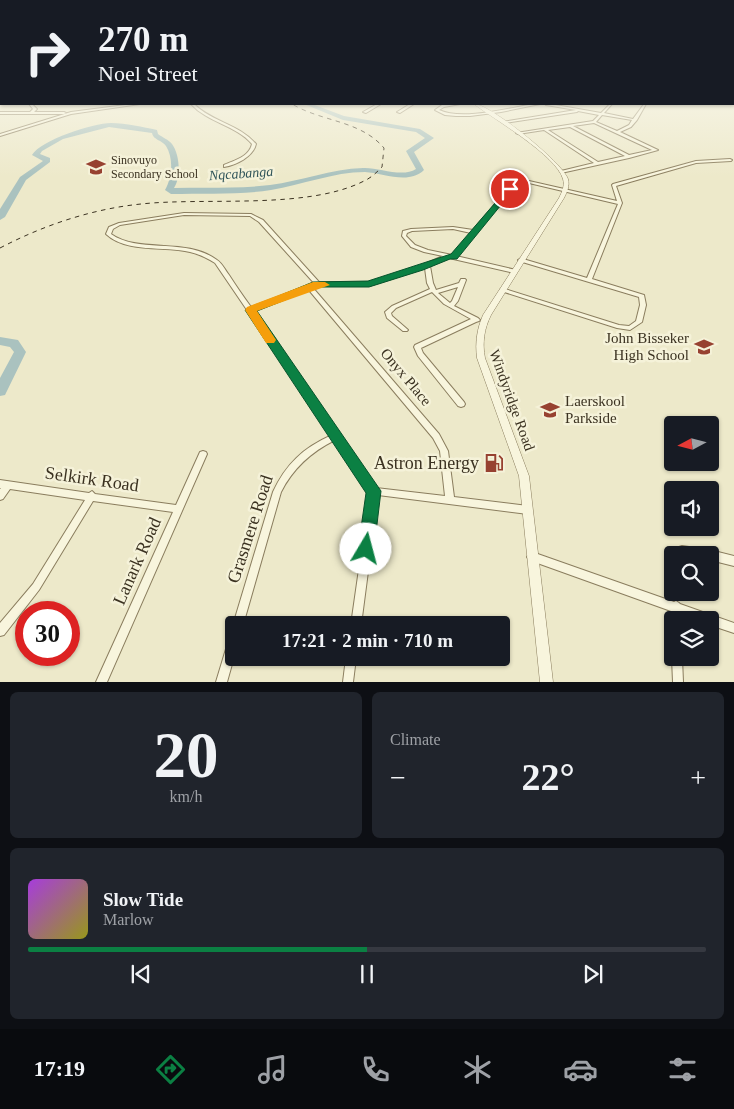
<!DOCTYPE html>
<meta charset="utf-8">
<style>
body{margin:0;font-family:"Times New Roman",serif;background:#20242c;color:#f1f3f6;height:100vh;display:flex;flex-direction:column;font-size:19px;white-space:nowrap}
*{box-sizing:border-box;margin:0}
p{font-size:16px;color:#9ea1a6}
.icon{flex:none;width:28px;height:28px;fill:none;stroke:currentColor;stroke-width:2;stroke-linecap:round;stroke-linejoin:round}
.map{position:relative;height:682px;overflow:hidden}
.drawer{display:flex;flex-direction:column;gap:10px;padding:10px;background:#0d0f14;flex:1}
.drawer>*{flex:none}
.top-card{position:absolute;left:0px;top:0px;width:735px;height:105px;box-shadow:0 1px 4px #0004;background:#171b24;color:#f1f3f6;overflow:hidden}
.needle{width:32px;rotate:263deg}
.controls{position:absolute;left:664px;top:416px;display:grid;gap:10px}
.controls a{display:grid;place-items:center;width:55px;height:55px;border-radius:5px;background:#171b24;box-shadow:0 1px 4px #0004;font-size:25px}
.speed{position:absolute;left:15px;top:601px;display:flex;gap:10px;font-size:25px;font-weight:700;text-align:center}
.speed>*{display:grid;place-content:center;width:65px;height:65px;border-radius:50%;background:#171b24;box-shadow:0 1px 4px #0004;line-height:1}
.speed .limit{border:8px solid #d22;background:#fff;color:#111}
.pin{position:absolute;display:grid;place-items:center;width:42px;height:42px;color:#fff;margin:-21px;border:2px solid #fff;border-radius:50%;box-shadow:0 1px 5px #0007}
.me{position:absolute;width:55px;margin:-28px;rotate:8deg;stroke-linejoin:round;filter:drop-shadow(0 0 4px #0008)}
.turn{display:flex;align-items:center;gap:18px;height:105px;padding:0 15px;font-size:22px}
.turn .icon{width:65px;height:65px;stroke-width:2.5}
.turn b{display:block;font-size:35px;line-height:42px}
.big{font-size:38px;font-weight:700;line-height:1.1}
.drawer .tile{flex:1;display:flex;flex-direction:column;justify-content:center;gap:8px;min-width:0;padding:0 18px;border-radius:8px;background:#20242c}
.drawer .dial{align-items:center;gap:0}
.dial b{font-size:65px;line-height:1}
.song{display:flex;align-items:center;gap:15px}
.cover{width:60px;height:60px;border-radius:8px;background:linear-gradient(135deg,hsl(280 70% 55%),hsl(60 70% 35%))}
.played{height:5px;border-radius:2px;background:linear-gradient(90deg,#0b8043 50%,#363941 50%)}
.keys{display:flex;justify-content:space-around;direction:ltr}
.heat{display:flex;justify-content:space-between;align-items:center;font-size:28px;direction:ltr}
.drawer .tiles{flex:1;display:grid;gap:10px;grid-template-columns:1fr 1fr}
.tile:last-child{grid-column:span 2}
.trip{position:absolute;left:225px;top:616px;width:285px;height:50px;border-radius:5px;background:#171b24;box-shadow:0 1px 4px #0004;font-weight:700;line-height:50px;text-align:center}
.dock{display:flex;height:80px;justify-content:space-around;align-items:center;background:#090b0e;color:#9ea1a6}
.dock .icon{width:35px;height:35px}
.dock .on{color:#0b8043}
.dock b{font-size:22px;color:#f1f3f6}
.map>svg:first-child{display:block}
</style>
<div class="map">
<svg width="734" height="682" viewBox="0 0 734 682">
<rect width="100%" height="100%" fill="#ede9ca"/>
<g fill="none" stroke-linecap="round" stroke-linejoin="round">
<path fill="#aac2bf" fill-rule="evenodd" d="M 304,104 L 312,104 L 344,116 L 420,129 L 434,138 L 414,152 L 424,170 C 409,185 383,173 365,172 C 333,172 302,185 271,190 C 240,195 203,193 171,194 L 165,190 C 172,178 174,159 166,146 C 162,140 153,140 152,133 L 109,127 L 63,139 L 42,151 L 40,154 L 50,158 L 50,162 L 26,180 L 5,217 L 0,220 L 0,209 L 20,177 L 43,161 L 32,155 C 41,140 93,123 111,123 C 126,123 143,127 157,130 L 158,134 C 162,137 169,140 172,144 C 180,155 181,177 174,188 C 205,187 238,189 270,185 C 301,181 331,169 363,168 C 378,167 402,178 416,169 L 406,151 L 425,138 L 416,132 L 343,120 Z
M 0,337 L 18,340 L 26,352 L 5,395 L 0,396 L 0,378 L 14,352 L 10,347 L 0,345 Z"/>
<g stroke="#8a7d5e" stroke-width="2">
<path id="minor" d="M 29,104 L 32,104 L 37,109 L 34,112 L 64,112 L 66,113 L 64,114 L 0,114 L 0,112 L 30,112 L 33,109 Z
M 133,104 L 140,104 L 71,114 L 0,136 L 0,134 L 71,112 Z
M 191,104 L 194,104 C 212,122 239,124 256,144 C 253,157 236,165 224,167 L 224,165 C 235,160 249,157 252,144 C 236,125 208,123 191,104 Z
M 377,104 L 381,104 L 366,113 L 363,112 Z
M 410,104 L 414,104 L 400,113 L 397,112 Z
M 453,104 L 460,104 L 444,107 L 439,110 C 462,121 509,108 534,104 L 540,104 L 501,112 L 470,116 L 456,116 L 445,115 L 435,110 L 442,105 Z
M 545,104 L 550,104 L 601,113 L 610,104 L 612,104 L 604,113 L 633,119 L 644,104 L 646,104 L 637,120 L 631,127 L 620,132 L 658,150 L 629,158 L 561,173 L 561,171 L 594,163 L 544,130 L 518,134 L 516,133 L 593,121 L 599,115 L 578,111 L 577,112 L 504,123 L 502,122 L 576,110 L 546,105 ZM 602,115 L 632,120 L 629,125 L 617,131 L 596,122 ZM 594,123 L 652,150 L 629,155 L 573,126 ZM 570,127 L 625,156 L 598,162 L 548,130 Z
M 730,159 L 732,160 L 731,161 L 696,163 L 616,186 L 622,203 L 592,279 L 644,295 L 646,305 L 642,322 L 630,330 L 617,328 L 501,291 L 500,290 L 501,289 L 505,289 L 619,325 L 629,326 L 636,321 L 640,305 L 639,297 L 519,261 L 518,260 L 521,258 L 523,259 L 587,278 L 618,204 L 529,183 L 520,185 L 511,190 L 456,256 L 516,270 L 516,272 L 514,273 L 449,258 L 430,266 L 433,283 L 436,290 L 459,283 L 461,279 L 465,279 L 466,280 L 458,301 L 454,306 L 478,318 L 480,320 L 479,321 L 476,322 L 421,348 L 423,353 L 464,402 L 465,404 L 464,406 L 461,407 L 458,406 L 418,356 L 414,347 L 415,345 L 471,319 L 444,304 L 432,292 L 396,308 L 391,313 L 392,316 L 407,329 L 408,330 L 407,331 L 403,331 L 387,318 L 385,312 L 392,306 L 430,289 L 427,283 L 425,268 L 369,286 L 318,286 L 313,288 L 439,434 L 448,451 L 454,497 L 528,506 L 531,507 L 532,510 L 531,513 L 528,514 L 378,495 L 361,625 L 351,625 L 370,492 L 335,440 C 311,452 293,468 281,492 L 243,625 L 234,625 L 234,627 L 233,625 L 273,492 C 286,464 303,448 332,435 L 215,263 C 207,258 199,254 190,252 C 164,246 126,253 106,234 L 109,227 L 119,223 L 184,213 L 251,214 L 263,220 L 319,282 L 369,282 L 418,267 L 443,256 L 424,252 L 411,247 L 402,236 L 403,231 L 411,229 L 453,227 L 473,230 L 509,188 L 518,183 L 529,181 L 617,201 L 612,185 L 613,184 L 696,161 ZM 184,215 L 250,216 L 259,222 L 314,283 L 251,307 C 243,296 236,286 229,275 C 225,270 222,263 217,260 C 186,237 139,254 111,234 L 113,229 L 120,225 ZM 453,229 L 471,233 L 452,255 L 428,250 L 415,245 L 406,236 L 407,233 L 412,231 ZM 458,287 L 452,301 L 450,303 L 438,293 ZM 308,289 L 433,438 L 440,451 L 445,496 L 376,488 L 253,310 Z
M 203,451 L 206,452 L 207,454 L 107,682 L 96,682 L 173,512 L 93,501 L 39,590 L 4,635 L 0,636 L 0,623 L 33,584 L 85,500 L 10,489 L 3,499 L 0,500 L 0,489 L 1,488 L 0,488 L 0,480 L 89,493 L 92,491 L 95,494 L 176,505 L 200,452 Z
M 682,546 L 710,550 L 734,556 L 734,566 L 710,560 L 710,555 L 682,554 L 679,553 L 677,550 L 679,547 Z
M 532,552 L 674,602 L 676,601 L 679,603 L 680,604 L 734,623 L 734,633 L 710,625 L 710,620 L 697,620 L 681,614 L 681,620 L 672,620 L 672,624 L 671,620 L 671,611 L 529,560 L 527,557 L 529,554 Z
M 234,634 L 234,657 L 227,682 L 216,682 L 229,639 L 230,635 Z
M 672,656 L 672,658 L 682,658 L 683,682 L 673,682 L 672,658 Z
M 346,658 L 356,658 L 353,682 L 343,682 Z"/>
</g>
<g stroke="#8a7d5e" stroke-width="1">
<path id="tertiary" d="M 474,104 C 489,103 563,163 568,179 C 570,186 567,192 564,198 L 491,315 C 484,329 482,343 485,358 L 529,476 L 553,682 L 540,682 L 519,476 L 477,358 C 475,342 477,329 483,315 L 559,198 C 562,192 565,186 563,179 C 556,155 495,120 474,104 Z"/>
</g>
<g stroke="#6c5e41" stroke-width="2">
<path id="secondary" d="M 0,94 L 1,94 L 1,96 L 0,96 Z"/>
</g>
<use href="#minor" fill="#f8f5dd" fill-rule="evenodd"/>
<use href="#tertiary" fill="#f8f5dd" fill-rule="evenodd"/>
<use href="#secondary" fill="#f8f5dd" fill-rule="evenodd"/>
<path stroke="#3b3221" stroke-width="1" stroke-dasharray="4.5 4.5" stroke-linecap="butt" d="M 0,248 C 44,225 92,209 141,204 C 206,197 307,210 364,181 C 371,178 377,172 382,167 L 384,148 C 360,120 322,122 292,104"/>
</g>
<linearGradient id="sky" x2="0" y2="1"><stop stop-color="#8fbad8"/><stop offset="0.46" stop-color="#f7f5e7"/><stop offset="1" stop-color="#f7f5e7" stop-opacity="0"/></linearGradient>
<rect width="734" height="177" fill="url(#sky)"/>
<path fill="#0b8043" stroke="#07532c" d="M 508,188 L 514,189 L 457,259 L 450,259 L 423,270 L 369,287 L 318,287 L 257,311 L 381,491 L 374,549 L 372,554 L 366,557 L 360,554 L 358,549 L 366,493 L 245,310 L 313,282 L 368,281 L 451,254 Z"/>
<path fill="#f59e0b" d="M 313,282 L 325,282 L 330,285 L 257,311 L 276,340 L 274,343 L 266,343 L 245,310 L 247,307 Z"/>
<defs>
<g id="school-bare" transform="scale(1.5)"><path d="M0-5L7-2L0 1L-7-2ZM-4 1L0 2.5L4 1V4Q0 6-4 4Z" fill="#974130" stroke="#f5f2d9" stroke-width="2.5" paint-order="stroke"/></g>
<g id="fuel-bare" transform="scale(1.5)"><path d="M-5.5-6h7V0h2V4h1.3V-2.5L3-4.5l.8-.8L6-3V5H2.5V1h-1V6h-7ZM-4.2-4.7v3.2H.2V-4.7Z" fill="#974130" stroke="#f5f2d9" stroke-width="2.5" paint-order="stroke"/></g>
</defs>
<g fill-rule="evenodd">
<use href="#school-bare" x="96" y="167"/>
<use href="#school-bare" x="704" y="347"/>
<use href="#school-bare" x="550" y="410"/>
<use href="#fuel-bare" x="494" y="463"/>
</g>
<g text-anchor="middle" stroke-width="5" stroke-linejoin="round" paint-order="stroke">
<g font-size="12" fill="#3b3221" stroke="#f5f2d9" text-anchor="start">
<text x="111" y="164">Sinovuyo<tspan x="111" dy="14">Secondary School</tspan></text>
</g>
<g font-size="14" font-style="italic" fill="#31555a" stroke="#f5f2d9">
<text transform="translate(241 173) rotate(-4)" y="5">Nqcabanga</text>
</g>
<g font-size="15" fill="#3b3221" stroke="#f5f2d9" text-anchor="end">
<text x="689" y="343">John Bisseker<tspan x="689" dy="17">High School</tspan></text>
<text x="565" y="406" text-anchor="start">Laerskool<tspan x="565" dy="17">Parkside</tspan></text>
</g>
<g font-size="15" fill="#3b3221" stroke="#f5f2d9">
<text transform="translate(406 377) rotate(50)" y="5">Onyx Place</text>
<text transform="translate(512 400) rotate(70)" y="5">Windyridge Road</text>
</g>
<g font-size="18" fill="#3b3221" stroke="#f5f2d9" text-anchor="end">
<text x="479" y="469">Astron Energy</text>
</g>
<g font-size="18" fill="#3b3221" stroke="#f5f2d9">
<text transform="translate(92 479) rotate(8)" y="6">Selkirk Road</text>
<text transform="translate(250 529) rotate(-72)" y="6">Grasmere Road</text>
<text transform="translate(137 561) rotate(-66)" y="6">Lanark Road</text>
</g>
</g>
</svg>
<div class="controls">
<a><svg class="needle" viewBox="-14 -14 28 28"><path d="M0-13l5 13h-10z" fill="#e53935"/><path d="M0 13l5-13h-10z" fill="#9ea1a6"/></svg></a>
<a><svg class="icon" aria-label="sound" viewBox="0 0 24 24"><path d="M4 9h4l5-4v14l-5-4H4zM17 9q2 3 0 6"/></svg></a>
<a><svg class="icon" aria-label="search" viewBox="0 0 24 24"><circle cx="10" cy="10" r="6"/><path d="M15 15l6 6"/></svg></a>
<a><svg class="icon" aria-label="layers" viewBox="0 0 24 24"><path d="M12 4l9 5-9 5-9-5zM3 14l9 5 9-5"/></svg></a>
</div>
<div class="speed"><div class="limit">30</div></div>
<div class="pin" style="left:510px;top:189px;background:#d93025"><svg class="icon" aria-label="arrive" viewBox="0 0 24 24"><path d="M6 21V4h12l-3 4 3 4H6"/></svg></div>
<svg class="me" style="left:366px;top:549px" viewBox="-20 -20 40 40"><circle r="19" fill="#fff"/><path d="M0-13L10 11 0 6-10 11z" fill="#0b8043"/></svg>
<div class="trip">17:21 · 2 min · 710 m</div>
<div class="top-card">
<div class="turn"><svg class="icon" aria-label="right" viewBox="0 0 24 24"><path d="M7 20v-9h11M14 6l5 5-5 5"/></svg><div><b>270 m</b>Noel Street</div></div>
</div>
</div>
<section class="drawer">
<div class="tiles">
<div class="tile dial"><b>20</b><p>km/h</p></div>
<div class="tile"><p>Climate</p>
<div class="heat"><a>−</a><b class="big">22°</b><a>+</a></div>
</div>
<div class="tile">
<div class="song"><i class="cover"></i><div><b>Slow Tide</b><p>Marlow</p></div></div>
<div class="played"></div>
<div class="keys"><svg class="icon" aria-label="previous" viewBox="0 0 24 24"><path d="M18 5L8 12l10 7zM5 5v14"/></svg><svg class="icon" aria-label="pause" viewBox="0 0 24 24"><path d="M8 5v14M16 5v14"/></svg><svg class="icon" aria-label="next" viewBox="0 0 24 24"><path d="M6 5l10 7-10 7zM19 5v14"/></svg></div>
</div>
</div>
</section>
<nav class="dock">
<b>17:19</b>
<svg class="icon on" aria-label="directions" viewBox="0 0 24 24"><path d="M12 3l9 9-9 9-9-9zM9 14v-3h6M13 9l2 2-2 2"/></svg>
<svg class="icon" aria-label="music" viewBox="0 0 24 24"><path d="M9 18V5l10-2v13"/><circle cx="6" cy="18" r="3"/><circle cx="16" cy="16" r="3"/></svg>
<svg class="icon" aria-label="phone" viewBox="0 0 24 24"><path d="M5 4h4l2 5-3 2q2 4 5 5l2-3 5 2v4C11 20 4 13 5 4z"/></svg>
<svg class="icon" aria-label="climate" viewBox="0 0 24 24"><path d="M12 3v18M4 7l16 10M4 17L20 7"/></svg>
<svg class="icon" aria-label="car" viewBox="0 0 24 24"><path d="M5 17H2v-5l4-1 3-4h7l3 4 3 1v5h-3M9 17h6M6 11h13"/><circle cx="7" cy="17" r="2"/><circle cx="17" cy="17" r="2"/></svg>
<svg class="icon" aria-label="filters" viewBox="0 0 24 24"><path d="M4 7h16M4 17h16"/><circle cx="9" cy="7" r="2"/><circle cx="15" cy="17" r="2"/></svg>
</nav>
